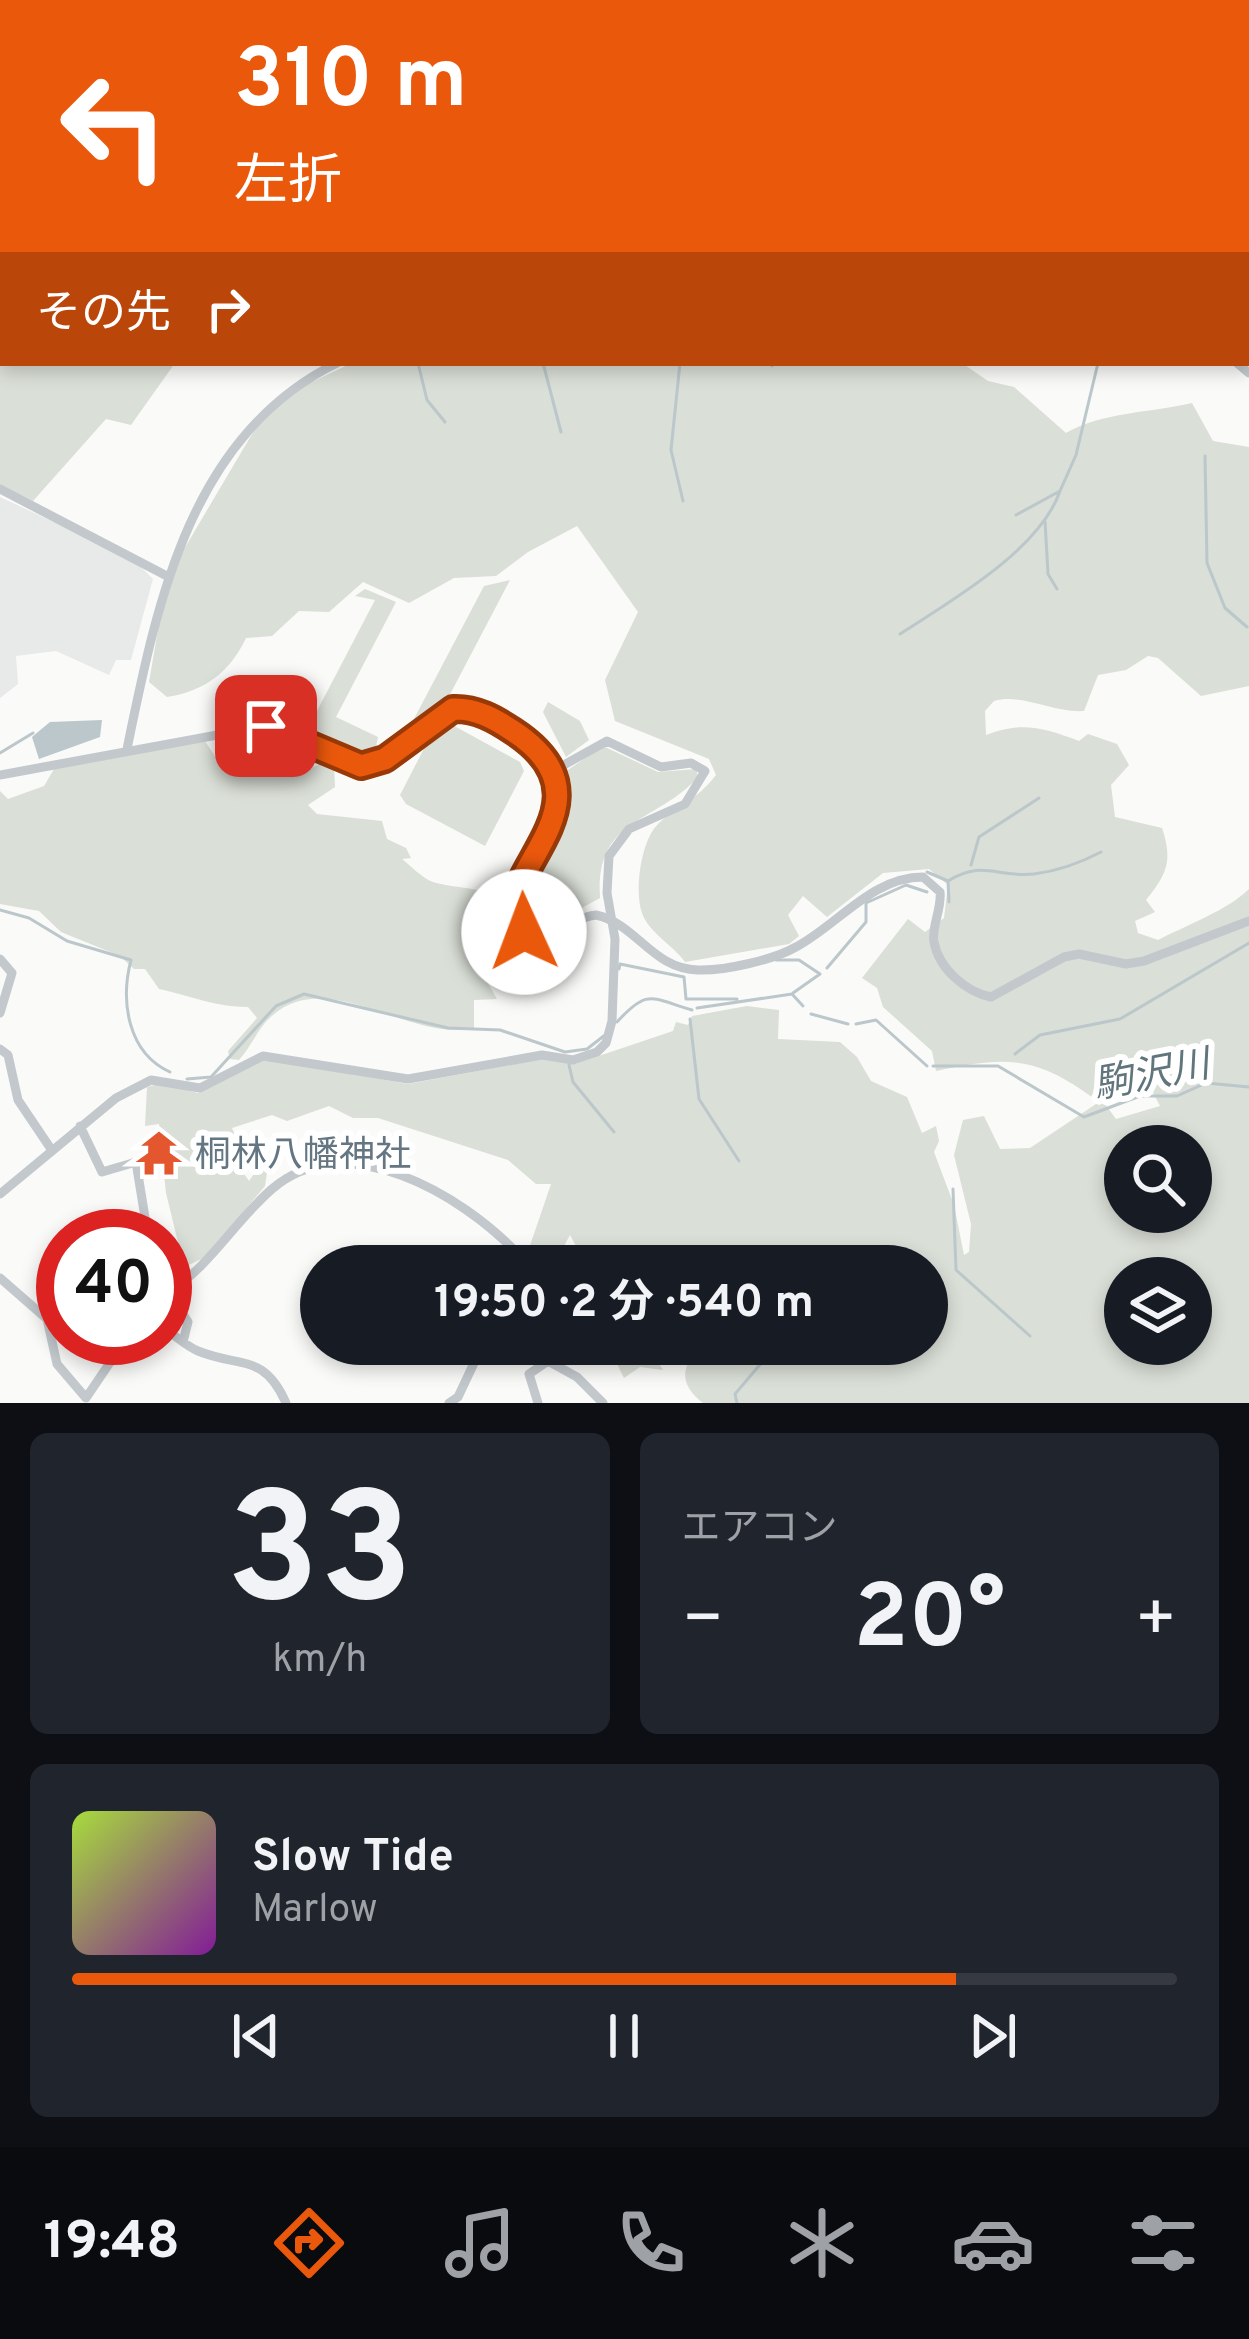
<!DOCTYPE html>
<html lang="ja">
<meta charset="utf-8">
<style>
body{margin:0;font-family:Overpass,"Noto Sans JP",sans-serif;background:#20242c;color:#f1f3f6;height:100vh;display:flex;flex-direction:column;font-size:45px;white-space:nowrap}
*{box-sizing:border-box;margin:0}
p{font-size:39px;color:#9ea1a6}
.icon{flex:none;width:66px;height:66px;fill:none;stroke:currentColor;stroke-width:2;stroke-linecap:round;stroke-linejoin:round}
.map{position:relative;height:1403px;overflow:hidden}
.side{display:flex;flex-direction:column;gap:30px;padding:30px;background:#0d0f14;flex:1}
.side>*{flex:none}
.top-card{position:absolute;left:0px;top:0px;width:1251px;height:366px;box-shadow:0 6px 18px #0003;background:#ea580c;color:#fff;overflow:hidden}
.buttons{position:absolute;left:1104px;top:1125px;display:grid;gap:24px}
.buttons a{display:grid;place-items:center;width:108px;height:108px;border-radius:50%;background:#171b24;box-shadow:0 6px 18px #0003;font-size:60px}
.speed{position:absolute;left:36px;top:1209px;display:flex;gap:24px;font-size:60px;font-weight:700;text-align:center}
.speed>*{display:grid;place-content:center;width:156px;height:156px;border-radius:50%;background:#171b24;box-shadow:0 6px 18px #0003;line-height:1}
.speed .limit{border:18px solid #d22;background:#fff;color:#111}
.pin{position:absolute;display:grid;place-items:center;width:102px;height:102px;color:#fff;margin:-51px;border-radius:24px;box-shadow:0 6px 18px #0006}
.me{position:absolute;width:132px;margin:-66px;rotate:358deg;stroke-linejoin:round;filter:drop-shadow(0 0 9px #0008)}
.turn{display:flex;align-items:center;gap:42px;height:252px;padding:0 36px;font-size:54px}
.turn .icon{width:156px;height:156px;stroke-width:2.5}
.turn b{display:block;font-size:84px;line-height:102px}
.then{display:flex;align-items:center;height:114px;padding:0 36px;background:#0003;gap:24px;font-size:45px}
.big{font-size:90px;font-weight:700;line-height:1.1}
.side .tile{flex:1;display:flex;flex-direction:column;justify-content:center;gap:18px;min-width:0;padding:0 42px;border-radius:18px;background:#20242c}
.side .dial{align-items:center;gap:0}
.dial b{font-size:156px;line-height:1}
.song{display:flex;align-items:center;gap:36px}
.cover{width:144px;height:144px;border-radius:18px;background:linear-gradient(135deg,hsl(80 70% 55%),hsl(290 70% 35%))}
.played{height:12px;border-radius:6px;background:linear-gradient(90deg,#ea580c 80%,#363941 80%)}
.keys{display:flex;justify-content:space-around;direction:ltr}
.heat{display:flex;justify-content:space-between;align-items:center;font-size:66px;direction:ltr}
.side .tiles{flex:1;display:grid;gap:30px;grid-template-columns:1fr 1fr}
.tile:last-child{grid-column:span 2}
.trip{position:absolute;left:300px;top:1245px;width:648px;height:120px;border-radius:60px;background:#171b24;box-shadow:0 6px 18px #0003;font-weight:700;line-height:120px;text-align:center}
.dock{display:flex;height:192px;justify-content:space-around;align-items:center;background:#090b0e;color:#9ea1a6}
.dock .icon{width:84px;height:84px}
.dock .selected{color:#ea580c}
.dock b{font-size:54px;color:#f1f3f6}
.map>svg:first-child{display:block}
</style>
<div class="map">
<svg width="1249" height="1403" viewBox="0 0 1249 1403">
<rect width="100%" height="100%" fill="#fafaf8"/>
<path fill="#e8e9e9" d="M 0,497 L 133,559 L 153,579 L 131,660 L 116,660 L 109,675 L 56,651 L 16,656 L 18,684 L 0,698 Z"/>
<path fill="#dadfd7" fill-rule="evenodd" d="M 58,0 L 377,0 L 380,3 L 60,3 Z
M 606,0 L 808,0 L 808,3 L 604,3 Z
M 0,44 L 3,363 L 175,363 L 131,425 L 106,419 L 33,501 L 0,485 Z
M 352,363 L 962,363 L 988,381 L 1014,387 L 1066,433 C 1103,412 1149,413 1192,403 L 1213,441 L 1249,447 L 1249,686 L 1201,696 L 1158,658 L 1148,656 L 1126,670 L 1098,675 L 1084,711 C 1052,713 1023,693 994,701 L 985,711 L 986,735 C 1022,721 1044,728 1079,741 L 1088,734 L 1117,744 L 1129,765 L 1111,785 L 1115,817 L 1162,828 C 1173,861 1167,874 1146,900 L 1155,912 L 1135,921 L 1138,933 L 1158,940 C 1187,925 1228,910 1249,889 L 1249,1403 L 703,1403 C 677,1383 681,1363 705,1344 L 927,1344 L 927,1266 L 587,1266 L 570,1235 L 553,1266 L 523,1266 L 551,1184 L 536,1184 L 508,1160 L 378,1118 L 353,1118 L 329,1106 L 287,1121 L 272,1115 L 232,1128 L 238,1142 L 247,1142 L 242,1171 L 249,1181 L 259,1167 L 267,1173 L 265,1186 L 206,1257 L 184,1267 L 166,1193 L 159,1124 L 145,1126 L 147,1087 L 162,1083 L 198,1093 L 262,1058 L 408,1084 L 542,1059 L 575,1064 L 673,1031 L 676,1022 L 688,1025 L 692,1016 L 747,1006 L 779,1010 L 778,1039 L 840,1042 L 857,1057 L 871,1081 L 907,1097 L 922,1133 L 936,1126 L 939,1141 L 934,1152 L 954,1205 L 964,1255 L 969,1252 L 971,1224 L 954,1155 L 963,1120 L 984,1116 L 1000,1149 L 1030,1148 L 1102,1100 L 1116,1119 L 1160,1106 L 1150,1087 L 1096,1100 C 1035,1055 1006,1056 936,1071 L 932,1051 L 883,1007 L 877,988 L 862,978 L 908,919 L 925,932 L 944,918 L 948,885 L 929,869 L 883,873 L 827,917 L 803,896 L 788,915 L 799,936 L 789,944 L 685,962 C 673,945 649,933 642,913 C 634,891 641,839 659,823 C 680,803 696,801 716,775 L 709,759 L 615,721 L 605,680 L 638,612 L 577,526 L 528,552 L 496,576 L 454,578 L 409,603 L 363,582 L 329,612 L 299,611 L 272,636 L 246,638 C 230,672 205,691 167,697 L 149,682 L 167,578 L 262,417 L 301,387 ZM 1125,1146 L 1191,1146 L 1191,1212 L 1125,1212 ZM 1125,1278 L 1191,1278 L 1191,1344 L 1125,1344 Z
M 510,580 L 446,702 L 405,736 L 484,586 Z
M 365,589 L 396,602 L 336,717 L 378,737 L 373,760 L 348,757 L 306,732 L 375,600 L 355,596 Z
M 548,702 L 580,721 L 589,740 L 566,757 L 543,712 Z
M 447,722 L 520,762 L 524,771 L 485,846 L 406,804 L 400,795 L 431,735 Z
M 246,734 L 272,735 L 281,752 L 309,769 L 328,760 L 334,764 L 335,787 L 308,805 L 317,814 L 382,821 L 387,839 L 406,848 L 411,858 L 402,859 C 411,866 422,878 433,882 C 467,892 498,882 510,923 L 482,973 L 497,999 L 474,1000 L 474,1028 C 410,1043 330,966 273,1015 C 258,1027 252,1046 239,1060 L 230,1059 L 228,1051 L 257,1018 L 248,1007 C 216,1007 191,996 159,989 L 145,969 L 134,969 L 120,956 L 61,932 L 39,911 L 0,904 L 0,791 L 8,799 L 44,786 L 54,769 L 205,741 L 216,758 L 248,770 Z
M 603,746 L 658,772 L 696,769 L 698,777 C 655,825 595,816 600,898 L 551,925 L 524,887 L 557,837 L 562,774 Z
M 603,1344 L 648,1346 L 663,1370 L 640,1367 L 624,1378 L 613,1356 L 596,1362 Z"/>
<path fill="#bbc7cb" d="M 102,720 L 100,737 L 39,759 L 32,737 L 50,722 Z"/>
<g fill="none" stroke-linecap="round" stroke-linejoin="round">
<path stroke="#bbc7cb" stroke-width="3" d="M 1248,249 L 1249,247
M 0,287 L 3,287
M 1248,339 L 1249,340
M 418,363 L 427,400 L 445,422
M 543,363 L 561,432
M 680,363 L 671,450 L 683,501
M 771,363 L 772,366
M 1205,456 L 1207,563 L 1225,608 L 1247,627
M 1016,515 L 1060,491 L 1076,455 L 1098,363
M 1045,521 L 1048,574 L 1057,589
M 900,634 C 951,601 1040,550 1060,491
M 0,753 L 33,733
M 971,865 L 979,837 L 1039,798
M 927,872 L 948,881 L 949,902
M 948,881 C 983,859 997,878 1034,874 C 1058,871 1080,863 1101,852
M 0,910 L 29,918 L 67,941 L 131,960 C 120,1002 128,1053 170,1072
M 776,960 L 799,960 L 820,974 L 793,993
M 827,968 L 866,922 L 866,903 L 906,885 L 927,892
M 619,969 L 620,964 L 684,977 L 686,999 L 737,999
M 697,1008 L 792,994 L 803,1006
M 811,1014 L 848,1024
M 690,1019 L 699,1099 L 739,1161
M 617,1022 C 648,988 651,998 692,1010
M 856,1024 L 876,1020 L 927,1066
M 1015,1054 L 1040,1035 L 1120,1019 L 1249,943
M 569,1065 L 573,1082 L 614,1132
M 933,1066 L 998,1066 L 1084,1117 L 1140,1096 L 1177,1096 L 1206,1083 L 1249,1087
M 187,1079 L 211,1077 L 276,1006 L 304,994 L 448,1028 L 500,1030 L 565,1052 L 587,1049 L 605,1035
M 953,1189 L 956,1270 L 1030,1336
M 737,1403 L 735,1394 L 769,1354"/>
<path stroke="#c3c8cc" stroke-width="9" d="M 1092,0 L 1097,3
M 1227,3 L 1239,0
M 1248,295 L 1249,294
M 1237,363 L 1249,373
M 0,489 L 165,575
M 127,749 C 157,603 190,435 337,363
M 0,775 L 266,726 C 300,731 334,771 368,765 C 402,760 419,718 451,710 C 472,704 494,718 511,729 C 604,791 536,833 511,901 C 511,961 566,918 596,915 C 637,924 652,969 698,970 C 724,971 773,960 796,947 C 839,924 872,877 923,877 L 940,892 C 942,909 931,927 934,942 C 939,969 966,992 991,997 L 1064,957 L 1079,954 L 1126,964 L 1144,961 L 1249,921
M 0,959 L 12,973 L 0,1013
M 0,1049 L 8,1055 L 18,1100 L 51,1149
M 80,1126 L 102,1172 L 136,1162 L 148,1236
M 0,1194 L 116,1098 L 151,1080 L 200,1088 L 263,1056 L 408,1079 L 542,1055 L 573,1060 L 597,1052 L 606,1043 L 612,1021 L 615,939 L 607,893 L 609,856 L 629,829 L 685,804 L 705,771 L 691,763 L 661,767 L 607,741 L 553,771
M 0,1278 L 47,1319 L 57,1364 L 86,1398
M 165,1286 L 188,1322 L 183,1342
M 169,1292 C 211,1265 234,1222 272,1189 C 346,1125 463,1196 517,1253 L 514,1266
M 165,1329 C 176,1336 186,1346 198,1351 C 240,1368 264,1353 286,1403
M 86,1398 L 111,1361 L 136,1338
M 449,1403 L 458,1397 L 483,1344
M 538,1403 L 529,1374 L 548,1361 L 577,1377 L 603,1403"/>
</g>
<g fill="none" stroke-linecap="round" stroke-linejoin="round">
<g stroke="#983908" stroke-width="30">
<path id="route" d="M 266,726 L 361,766 L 385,759 L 453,709 C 476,708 495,719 513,731 C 628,806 474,882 524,932"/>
</g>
<use href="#route" stroke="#ea580c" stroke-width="21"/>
</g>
<defs>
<g id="temple-bare" transform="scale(3.6)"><path d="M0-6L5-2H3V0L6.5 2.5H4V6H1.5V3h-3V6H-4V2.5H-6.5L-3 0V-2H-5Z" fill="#e4572e" stroke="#fff" stroke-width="2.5" paint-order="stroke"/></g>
</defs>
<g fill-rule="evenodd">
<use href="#temple-bare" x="159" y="1153"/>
</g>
<g text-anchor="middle" stroke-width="12" stroke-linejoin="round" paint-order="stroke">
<g font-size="36" fill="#657683" stroke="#fff" text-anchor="start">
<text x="195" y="1166">桐林八幡神社</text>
</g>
<g font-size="39" font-style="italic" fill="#60757c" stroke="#fff">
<text transform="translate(1151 1073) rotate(-11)" y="14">駒沢川</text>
</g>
</g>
</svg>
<div class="buttons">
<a><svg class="icon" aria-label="search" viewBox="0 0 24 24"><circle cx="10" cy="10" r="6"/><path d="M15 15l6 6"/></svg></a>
<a><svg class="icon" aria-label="layers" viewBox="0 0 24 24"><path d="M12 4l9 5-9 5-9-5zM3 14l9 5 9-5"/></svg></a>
</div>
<div class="speed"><div class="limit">40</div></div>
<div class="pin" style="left:266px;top:726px;background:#d93025"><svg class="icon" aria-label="arrive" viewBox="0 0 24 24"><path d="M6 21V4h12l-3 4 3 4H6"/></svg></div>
<svg class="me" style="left:524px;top:932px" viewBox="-20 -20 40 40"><circle r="19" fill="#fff"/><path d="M0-13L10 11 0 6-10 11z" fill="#ea580c"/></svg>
<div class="trip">19:50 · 2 分 · 540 m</div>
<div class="top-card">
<div class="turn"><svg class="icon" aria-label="left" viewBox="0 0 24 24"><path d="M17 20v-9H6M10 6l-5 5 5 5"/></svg><div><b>310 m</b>左折</div></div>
<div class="then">その先<svg class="icon" aria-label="right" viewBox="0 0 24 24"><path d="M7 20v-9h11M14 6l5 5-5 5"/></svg></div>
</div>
</div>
<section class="side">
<div class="tiles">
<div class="tile dial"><b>33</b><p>km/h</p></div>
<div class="tile"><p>エアコン</p>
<div class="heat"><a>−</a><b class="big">20°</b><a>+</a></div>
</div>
<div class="tile">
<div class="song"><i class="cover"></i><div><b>Slow Tide</b><p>Marlow</p></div></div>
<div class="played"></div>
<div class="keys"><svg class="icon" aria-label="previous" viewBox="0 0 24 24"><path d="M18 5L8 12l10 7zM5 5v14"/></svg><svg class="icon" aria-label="pause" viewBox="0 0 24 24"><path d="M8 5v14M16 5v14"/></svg><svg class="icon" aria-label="next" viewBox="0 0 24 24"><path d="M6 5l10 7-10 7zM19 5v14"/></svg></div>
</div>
</div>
</section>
<nav class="dock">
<b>19:48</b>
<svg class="icon selected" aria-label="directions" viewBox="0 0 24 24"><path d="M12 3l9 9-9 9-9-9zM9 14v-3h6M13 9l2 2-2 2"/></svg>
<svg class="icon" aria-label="music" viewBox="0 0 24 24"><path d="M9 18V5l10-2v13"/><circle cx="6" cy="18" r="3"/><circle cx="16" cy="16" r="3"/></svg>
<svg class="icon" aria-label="phone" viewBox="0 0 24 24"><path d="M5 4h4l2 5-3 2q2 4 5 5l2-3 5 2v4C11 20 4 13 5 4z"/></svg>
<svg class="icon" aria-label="climate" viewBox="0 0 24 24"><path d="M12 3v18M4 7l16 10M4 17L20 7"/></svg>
<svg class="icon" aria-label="car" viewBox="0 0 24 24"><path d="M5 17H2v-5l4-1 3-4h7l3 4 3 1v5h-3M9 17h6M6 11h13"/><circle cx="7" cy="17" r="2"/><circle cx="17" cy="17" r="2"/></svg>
<svg class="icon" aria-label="filters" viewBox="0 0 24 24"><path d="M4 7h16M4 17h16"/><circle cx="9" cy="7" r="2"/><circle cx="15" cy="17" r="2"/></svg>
</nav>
